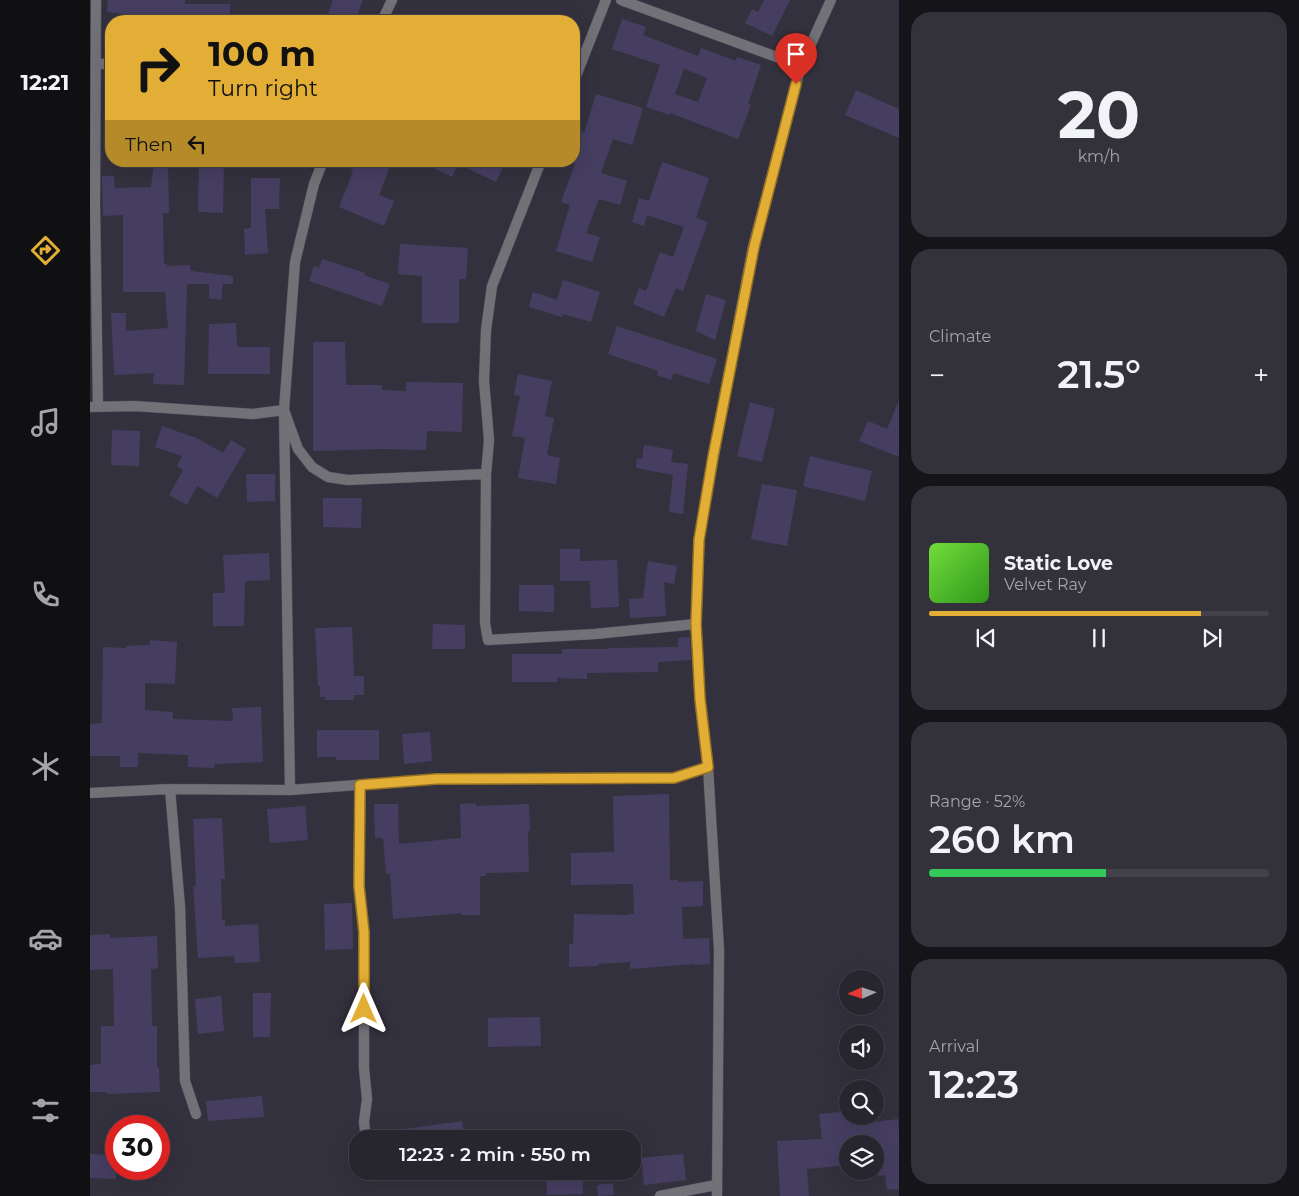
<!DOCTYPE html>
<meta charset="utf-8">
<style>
body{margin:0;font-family:Montserrat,sans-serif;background:#33313a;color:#f1f3f6;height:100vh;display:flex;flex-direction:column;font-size:19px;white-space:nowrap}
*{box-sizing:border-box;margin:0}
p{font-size:16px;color:#a4a5aa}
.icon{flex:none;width:28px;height:28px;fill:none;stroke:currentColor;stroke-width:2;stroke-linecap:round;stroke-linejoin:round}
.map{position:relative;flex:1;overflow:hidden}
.details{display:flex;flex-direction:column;gap:12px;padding:12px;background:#151419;width:400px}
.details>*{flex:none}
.guide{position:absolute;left:15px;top:15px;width:475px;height:152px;border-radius:20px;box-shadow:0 5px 20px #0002,0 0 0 1px #43424a;background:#e3ae35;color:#111;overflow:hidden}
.needle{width:32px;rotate:267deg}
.tools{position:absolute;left:749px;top:970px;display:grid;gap:10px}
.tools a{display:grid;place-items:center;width:45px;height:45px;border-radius:50%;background:#27252e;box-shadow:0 5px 20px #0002,0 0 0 1px #43424a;font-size:25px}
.speed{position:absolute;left:15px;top:1115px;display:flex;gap:10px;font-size:25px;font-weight:700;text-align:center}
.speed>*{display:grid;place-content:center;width:65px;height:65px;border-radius:50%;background:#27252e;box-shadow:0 5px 20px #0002,0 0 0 1px #43424a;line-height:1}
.speed .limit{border:8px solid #d22;background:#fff;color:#111}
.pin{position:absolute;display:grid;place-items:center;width:42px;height:42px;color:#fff;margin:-51px -21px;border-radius:50% 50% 50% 0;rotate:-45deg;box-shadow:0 0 5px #0007}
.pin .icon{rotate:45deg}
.me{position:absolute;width:55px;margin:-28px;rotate:0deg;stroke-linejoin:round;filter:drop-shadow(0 0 4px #0008)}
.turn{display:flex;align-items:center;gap:18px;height:105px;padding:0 20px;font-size:22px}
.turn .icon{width:65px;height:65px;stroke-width:2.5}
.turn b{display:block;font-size:35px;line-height:42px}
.then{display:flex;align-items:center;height:48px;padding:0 20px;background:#0003;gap:10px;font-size:19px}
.big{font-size:38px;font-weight:600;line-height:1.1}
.details .tile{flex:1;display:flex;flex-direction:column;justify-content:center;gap:8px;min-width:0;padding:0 18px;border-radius:20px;background:#33313a}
.details .dial{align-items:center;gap:0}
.dial b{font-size:65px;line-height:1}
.song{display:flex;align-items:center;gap:15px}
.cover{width:60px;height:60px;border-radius:8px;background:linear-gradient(135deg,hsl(100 70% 55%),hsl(110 70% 35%))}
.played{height:5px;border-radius:2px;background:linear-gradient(90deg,#e3ae35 80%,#43424a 80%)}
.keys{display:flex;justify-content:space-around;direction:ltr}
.heat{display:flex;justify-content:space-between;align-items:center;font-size:28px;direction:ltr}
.charge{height:8px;border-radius:4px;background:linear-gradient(90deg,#34c759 52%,#43424a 0)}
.trip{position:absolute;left:259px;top:1130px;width:292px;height:50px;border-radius:20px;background:#27252e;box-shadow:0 5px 20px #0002,0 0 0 1px #43424a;font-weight:600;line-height:50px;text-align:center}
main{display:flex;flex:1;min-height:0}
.menu{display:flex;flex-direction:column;width:90px;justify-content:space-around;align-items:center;background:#100f12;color:#a4a5aa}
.menu .icon{width:35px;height:35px}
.menu .on{color:#e3ae35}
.menu b{font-size:22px;color:#f1f3f6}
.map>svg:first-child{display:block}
</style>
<main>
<nav class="menu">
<b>12:21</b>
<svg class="icon on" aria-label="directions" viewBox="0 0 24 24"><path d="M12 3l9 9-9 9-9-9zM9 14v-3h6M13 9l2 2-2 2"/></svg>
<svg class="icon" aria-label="music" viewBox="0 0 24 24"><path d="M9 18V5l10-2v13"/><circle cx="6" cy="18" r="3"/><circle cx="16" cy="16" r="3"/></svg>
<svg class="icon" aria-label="phone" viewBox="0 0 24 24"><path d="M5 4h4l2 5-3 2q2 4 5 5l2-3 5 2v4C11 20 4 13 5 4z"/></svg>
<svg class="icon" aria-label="climate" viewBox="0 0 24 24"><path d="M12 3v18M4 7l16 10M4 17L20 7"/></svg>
<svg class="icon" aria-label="car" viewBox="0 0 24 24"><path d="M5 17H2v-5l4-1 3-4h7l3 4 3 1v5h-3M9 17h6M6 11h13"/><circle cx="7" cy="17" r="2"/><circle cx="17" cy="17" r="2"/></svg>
<svg class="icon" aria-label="filters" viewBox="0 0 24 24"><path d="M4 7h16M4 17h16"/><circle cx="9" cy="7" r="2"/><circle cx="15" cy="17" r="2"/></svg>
</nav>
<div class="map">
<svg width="809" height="1196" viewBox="0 0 809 1196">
<rect width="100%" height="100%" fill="#34313e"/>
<path fill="#463e61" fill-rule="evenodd" d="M 18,0 L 95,0 L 95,4 L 140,4 L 140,21 L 99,21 L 59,16 L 59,17 L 17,12 Z
M 243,0 L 273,0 L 265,21 L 236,21 L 239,14 L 238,13 Z
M 674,0 L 700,0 L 682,36 L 655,23 L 662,9 L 668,12 Z
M 532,19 L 556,27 L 553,35 L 608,56 L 611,48 L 646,61 L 647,57 L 671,65 L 658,104 L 661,105 L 648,139 L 580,113 L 580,115 L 556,107 L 570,65 L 522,49 ZM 594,69 L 617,78 L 608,102 L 585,94 Z
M 766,90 L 809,109 L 809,138 L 755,115 Z
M 506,94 L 553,108 L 542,145 L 523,139 L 511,173 L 537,181 L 530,205 L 509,199 L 496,233 L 510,237 L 502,262 L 466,251 L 480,205 L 471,202 L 485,164 L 484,163 L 484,129 L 494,133 Z
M 64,161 L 78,161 L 79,213 L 73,213 L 74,264 L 77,264 L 77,266 L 100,265 L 101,271 L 143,276 L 143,284 L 133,284 L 131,300 L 119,298 L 119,284 L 97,284 L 94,385 L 63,384 L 64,373 L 24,375 L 21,313 L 36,313 L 36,331 L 78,328 L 75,292 L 33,292 L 33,215 L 13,216 L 12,176 L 24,176 L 25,188 L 61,187 Z
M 109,161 L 134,161 L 133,213 L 108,212 Z
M 265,161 L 302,161 L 289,195 L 304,201 L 294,226 L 249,207 L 263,172 L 261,171 Z
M 330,161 L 416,161 L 406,182 L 368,164 L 362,177 Z
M 572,162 L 619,178 L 606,218 L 618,222 L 593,291 L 586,288 L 574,317 L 543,304 L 549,288 L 556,291 L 570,252 L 583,257 L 594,227 L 557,215 L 554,226 L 542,222 L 549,198 L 559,201 Z
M 161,178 L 190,178 L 189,209 L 175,209 L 178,253 L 155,255 L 154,229 L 161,228 Z
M 310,244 L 378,248 L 376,279 L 369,279 L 369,323 L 332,323 L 332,276 L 308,274 Z
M 232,259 L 275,273 L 274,275 L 300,284 L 292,306 L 219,281 L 224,266 L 229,268 Z
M 473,280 L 510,292 L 501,322 L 473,314 L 472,317 L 439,307 L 443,292 L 467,300 Z
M 616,294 L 636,300 L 625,340 L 606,331 Z
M 146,323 L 147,347 L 180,347 L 180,374 L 118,374 L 119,324 Z
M 527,326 L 627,359 L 619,384 L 584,373 L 581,380 L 567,375 L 568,371 L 518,354 Z
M 223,342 L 255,342 L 256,385 L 292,385 L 292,390 L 316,391 L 316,382 L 373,383 L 372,432 L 337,431 L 336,450 L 293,449 L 223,451 Z
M 428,374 L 462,381 L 455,416 L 464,418 L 457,455 L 470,458 L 466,484 L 428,478 L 435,438 L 422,436 L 430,396 L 424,395 Z
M 809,400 L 809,457 L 769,441 L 778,421 L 797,429 Z
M 660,402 L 685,409 L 672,462 L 647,456 Z
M 72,426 L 103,437 L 103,436 L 133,453 L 141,440 L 156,449 L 127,498 L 107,486 L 97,505 L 79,495 L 93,470 L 87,466 L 92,456 L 65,447 Z
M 22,430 L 50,431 L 49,466 L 21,465 Z
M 554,445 L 583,450 L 581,462 L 598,464 L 593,514 L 579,512 L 583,475 L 546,468 L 547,459 L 552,459 Z
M 720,456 L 782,471 L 775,501 L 713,486 Z
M 156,474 L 185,474 L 185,501 L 157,502 Z
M 672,484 L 707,490 L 697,546 L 661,539 Z
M 233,498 L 272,498 L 271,528 L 233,527 Z
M 470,549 L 490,549 L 490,561 L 527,560 L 529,607 L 501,608 L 500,581 L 470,581 Z
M 179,553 L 180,580 L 155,581 L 154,626 L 123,626 L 123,593 L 135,593 L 133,555 Z
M 558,561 L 587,566 L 584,584 L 574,582 L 576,616 L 540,618 L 539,599 L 553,598 Z
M 429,585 L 464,585 L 464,612 L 429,611 Z
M 343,624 L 375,625 L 375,649 L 342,649 Z
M 262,627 L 264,676 L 274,676 L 274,695 L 264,695 L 264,700 L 235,700 L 235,697 L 230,697 L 230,686 L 228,686 L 225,628 Z
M 600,637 L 601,660 L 568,662 L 568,672 L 497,673 L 497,679 L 467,678 L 467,682 L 422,682 L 422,654 L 472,654 L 472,649 L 518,649 L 518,648 L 588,647 L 588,638 Z
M 60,640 L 87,642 L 85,684 L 55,683 L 55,710 L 83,712 L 83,719 L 143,721 L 142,708 L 171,707 L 173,762 L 125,764 L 124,768 L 98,767 L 98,755 L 48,753 L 48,767 L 30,767 L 30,756 L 0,756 L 0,724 L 12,723 L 13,647 L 36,648 L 36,646 L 60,645 Z
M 227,730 L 289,730 L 289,760 L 246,760 L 246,757 L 227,757 Z
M 340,732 L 342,761 L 314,764 L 312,734 Z
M 579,794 L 580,880 L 588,880 L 588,882 L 613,881 L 613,906 L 592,907 L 593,936 L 594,939 L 619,938 L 620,964 L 604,965 L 604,964 L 540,969 L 540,962 L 508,964 L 509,966 L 479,967 L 479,944 L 483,944 L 484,914 L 538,915 L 538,914 L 544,914 L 543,884 L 481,885 L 481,853 L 524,852 L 523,796 Z
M 386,803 L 386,806 L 439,804 L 440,831 L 438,831 L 439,872 L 396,873 L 396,876 L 390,876 L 390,915 L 371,915 L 371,913 L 303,919 L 300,874 L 296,874 L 293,838 L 285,838 L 284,804 L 308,804 L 309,844 L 371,838 L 370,804 Z
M 215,806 L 218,840 L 180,843 L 177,809 Z
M 132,818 L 135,879 L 131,879 L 132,920 L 135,919 L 135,926 L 168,924 L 170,962 L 145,963 L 144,956 L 108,958 L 103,886 L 106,886 L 103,819 Z
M 262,903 L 263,949 L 235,950 L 234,904 Z
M 20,934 L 20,938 L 67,936 L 68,968 L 61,969 L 62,1026 L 67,1026 L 67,1067 L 69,1067 L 70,1092 L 17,1094 L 17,1092 L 0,1092 L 0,1065 L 11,1064 L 11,1026 L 24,1026 L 23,969 L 0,970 L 0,935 Z
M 163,993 L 181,993 L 180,1037 L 163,1037 Z
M 131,996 L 134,1031 L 108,1034 L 105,999 Z
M 450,1017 L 451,1046 L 398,1047 L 398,1018 Z
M 172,1096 L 174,1117 L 118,1121 L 116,1101 Z
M 758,1111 L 758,1116 L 761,1116 L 762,1125 L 808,1119 L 809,1130 L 809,1189 L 797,1190 L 795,1175 L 788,1176 L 785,1144 L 758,1144 L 758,1165 L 717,1169 L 719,1196 L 690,1196 L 687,1141 L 732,1139 L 729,1114 Z
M 372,1121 L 374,1139 L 301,1139 L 300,1131 Z
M 0,1154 L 26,1155 L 26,1179 L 0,1178 Z
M 593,1154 L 596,1180 L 554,1185 L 551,1158 Z
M 456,1171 L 492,1171 L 493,1194 L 457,1195 Z
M 523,1183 L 524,1195 L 508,1196 L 507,1185 Z"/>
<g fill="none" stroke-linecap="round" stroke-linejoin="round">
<g stroke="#514e5a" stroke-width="11">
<path id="minor" d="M 6,0 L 5,205 L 8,407
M 531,0 L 711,66
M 292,21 L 302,0
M 6,63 L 21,65
M 484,81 L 516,0
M 451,161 L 402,286 L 396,330 L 394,381 L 399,440 L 396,474 L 395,623 L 398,640 L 505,634 L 606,624
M 0,407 L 44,406 L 163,414 L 194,410 L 208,449 L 222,467 L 238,477 L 258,480 L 396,474
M 270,785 L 269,886 L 274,932 L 274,1068 L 277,1099 L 274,1122 L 276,1139
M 80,789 L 90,907 L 95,1081 L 106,1114
M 200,790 L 194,410 L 205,262 L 224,184 L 233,161
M 0,793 L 80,789 L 200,790 L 347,779 L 584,778 L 618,767
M 570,1196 L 626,1185
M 627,1196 L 629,950 L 618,767 L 610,699 L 606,624 L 609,540 L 623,457 L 663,247 L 711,66 L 741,0"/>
</g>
<use href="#minor" stroke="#727177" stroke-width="10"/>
</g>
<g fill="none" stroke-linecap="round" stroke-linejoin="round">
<g stroke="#947122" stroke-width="12">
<path id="route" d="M 274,1009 L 274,932 L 269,886 L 270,785 L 346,779 L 584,778 L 618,767 L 610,699 L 606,624 L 609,540 L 623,457 L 664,247 L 706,84"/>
</g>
<use href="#route" stroke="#e3ae35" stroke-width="9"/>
</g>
</svg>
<div class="tools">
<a><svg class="needle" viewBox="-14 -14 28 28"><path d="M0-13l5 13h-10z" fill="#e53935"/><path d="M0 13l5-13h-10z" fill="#a4a5aa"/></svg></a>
<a><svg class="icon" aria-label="sound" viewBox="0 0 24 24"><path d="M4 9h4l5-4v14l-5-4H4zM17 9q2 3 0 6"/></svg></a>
<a><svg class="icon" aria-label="search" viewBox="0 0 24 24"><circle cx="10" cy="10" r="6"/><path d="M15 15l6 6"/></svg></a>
<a><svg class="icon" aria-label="layers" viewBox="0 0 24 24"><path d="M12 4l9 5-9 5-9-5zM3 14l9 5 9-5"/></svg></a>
</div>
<div class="speed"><div class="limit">30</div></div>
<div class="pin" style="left:706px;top:84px;background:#d93025"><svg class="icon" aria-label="arrive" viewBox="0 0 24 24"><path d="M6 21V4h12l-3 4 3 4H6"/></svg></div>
<svg class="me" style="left:274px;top:1009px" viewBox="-20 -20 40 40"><path d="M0-17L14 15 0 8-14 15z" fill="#e3ae35" stroke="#fff" stroke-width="4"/></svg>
<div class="trip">12:23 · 2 min · 550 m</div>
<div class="guide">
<div class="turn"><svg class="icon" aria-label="right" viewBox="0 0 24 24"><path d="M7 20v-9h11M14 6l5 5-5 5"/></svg><div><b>100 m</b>Turn right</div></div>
<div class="then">Then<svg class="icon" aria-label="left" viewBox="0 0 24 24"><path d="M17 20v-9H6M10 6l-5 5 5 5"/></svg></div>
</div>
</div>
<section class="details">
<div class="tile dial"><b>20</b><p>km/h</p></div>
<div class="tile"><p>Climate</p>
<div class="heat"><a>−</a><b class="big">21.5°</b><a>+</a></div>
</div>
<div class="tile">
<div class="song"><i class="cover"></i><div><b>Static Love</b><p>Velvet Ray</p></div></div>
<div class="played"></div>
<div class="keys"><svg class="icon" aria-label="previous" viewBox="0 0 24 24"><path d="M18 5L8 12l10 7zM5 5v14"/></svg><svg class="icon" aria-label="pause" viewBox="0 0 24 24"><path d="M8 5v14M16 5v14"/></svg><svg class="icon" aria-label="next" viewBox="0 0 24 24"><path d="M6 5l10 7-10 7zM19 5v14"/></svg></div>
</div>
<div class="tile"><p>Range · 52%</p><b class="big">260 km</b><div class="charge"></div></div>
<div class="tile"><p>Arrival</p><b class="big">12:23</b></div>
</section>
</main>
